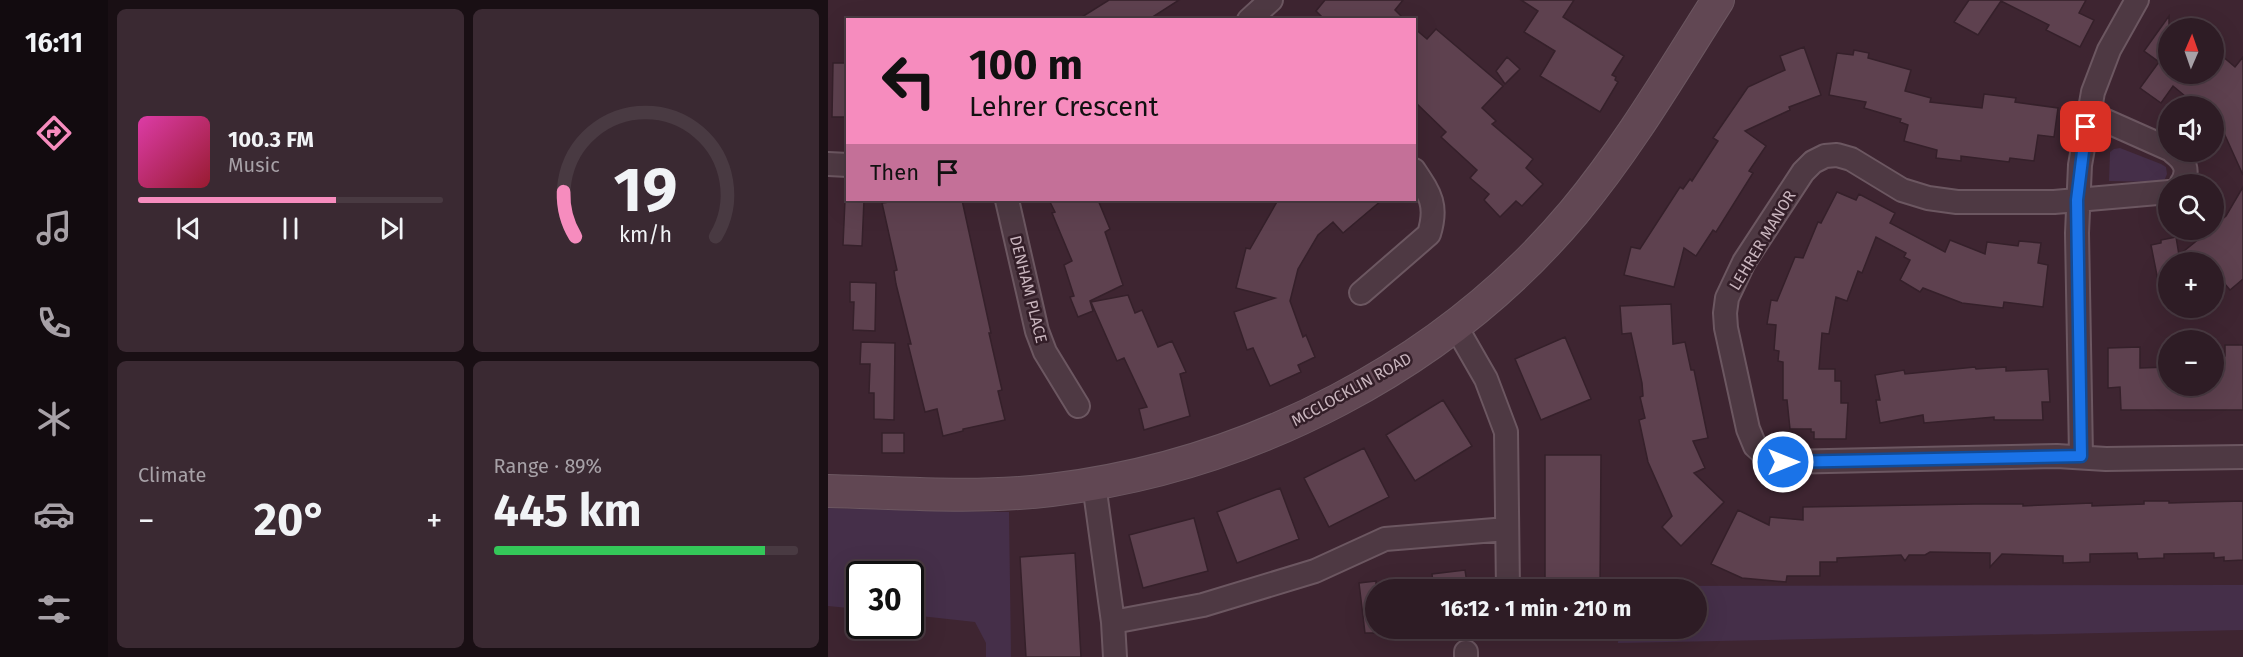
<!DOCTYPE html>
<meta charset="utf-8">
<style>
body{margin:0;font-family:"Fira Sans",sans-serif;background:#3a2932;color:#f1f3f6;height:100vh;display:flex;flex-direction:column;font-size:22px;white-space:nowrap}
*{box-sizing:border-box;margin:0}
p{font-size:20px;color:#a7a1a7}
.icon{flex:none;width:33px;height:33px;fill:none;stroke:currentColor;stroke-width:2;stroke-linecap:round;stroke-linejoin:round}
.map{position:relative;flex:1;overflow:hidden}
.sheet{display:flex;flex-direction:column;gap:9px;padding:9px;background:#190f14;width:720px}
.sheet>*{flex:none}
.top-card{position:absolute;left:18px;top:18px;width:570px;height:183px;border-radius:0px;box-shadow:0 6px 24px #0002,0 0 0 2px #493a42;background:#f68cbe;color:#111;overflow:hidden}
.needle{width:39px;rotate:2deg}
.controls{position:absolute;left:1330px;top:18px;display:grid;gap:12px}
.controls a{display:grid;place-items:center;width:66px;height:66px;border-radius:50%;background:#2e1c25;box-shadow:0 6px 24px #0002,0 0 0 2px #493a42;font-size:30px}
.speed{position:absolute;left:18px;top:561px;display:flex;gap:12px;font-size:30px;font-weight:700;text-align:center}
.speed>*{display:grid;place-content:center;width:78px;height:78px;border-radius:50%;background:#2e1c25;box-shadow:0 6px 24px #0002,0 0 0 2px #493a42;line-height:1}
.speed .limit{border:3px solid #111;border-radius:9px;background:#fff;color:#111}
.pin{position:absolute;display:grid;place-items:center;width:51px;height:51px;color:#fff;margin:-26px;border-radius:12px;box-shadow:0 3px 9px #0006}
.me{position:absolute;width:66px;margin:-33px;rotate:90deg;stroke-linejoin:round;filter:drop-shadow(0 0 4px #0008)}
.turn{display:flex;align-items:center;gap:21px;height:126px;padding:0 24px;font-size:27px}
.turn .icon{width:78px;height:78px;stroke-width:2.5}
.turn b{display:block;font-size:42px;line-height:51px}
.then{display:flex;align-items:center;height:57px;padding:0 24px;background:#0003;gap:12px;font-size:22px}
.big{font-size:45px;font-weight:700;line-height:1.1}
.sheet .card{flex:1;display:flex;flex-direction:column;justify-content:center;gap:9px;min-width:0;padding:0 21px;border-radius:9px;background:#3a2932}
.sheet .dial{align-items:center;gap:0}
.dial svg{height:156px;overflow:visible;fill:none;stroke:#493a42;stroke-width:7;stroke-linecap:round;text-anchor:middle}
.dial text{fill:#f1f3f6;stroke:none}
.song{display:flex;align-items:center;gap:18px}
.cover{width:72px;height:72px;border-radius:9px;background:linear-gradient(135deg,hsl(320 70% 55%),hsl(350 70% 35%))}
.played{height:6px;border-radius:3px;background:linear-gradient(90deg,#f68cbe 65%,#493a42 65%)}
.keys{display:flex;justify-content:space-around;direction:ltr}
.heat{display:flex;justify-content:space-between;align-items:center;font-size:33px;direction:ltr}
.charge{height:9px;border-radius:4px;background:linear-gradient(90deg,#34c759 89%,#493a42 0)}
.sheet .tiles{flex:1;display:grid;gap:9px;grid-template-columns:repeat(2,1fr)}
.trip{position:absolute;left:537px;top:579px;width:342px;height:60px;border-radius:30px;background:#2e1c25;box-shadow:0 6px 24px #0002,0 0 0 2px #493a42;font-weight:700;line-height:60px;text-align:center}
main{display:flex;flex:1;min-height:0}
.dock{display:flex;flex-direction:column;width:108px;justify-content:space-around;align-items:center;background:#120b0f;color:#a7a1a7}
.dock .icon{width:42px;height:42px}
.dock .current{color:#f68cbe}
.dock b{font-size:27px;color:#f1f3f6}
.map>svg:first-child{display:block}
</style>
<main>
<nav class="dock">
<b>16:11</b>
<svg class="icon current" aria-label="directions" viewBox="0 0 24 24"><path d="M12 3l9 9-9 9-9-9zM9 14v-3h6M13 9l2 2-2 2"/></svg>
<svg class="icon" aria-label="music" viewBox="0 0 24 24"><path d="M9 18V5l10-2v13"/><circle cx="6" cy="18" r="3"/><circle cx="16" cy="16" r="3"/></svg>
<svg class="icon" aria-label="phone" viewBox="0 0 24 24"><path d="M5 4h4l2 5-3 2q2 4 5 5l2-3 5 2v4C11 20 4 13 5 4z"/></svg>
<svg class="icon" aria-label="climate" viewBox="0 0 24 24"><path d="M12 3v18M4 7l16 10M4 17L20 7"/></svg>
<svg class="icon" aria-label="car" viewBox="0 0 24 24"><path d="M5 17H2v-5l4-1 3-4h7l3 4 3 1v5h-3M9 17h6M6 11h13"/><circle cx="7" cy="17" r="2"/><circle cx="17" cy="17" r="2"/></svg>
<svg class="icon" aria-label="filters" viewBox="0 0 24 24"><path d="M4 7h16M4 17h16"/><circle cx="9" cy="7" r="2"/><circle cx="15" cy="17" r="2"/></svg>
</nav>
<section class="sheet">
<div class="tiles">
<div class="card">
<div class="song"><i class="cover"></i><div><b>100.3 FM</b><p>Music</p></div></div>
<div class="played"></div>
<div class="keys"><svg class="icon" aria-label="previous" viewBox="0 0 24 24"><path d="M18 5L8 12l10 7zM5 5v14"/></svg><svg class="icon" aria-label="pause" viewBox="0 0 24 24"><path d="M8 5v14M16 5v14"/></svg><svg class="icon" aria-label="next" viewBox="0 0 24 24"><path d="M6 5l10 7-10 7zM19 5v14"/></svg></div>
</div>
<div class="card dial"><svg viewBox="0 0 100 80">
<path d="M14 69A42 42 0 1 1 86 69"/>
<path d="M14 69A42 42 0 0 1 8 46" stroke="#f68cbe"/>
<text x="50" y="56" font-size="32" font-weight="700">19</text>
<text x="50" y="72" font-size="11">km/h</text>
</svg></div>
<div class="card"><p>Climate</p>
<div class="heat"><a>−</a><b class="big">20°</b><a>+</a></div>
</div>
<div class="card"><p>Range · 89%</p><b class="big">445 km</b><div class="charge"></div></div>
</div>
</section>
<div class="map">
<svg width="1415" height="657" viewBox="0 0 1415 657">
<rect width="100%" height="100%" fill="#3e2531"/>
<path fill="#452f49" d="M 1292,148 L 1333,164 L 1338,167 L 1339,174 L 1337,179 L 1331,182 L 1281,181 L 1282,152 L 1286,149 Z
M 0,508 L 181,512 L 183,657 L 158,657 L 158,643 L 147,622 L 83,615 L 82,574 L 32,574 L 31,609 L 0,606 Z
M 1415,585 L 1415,630 L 790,643 L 791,629 L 868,628 L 868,590 L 791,590 L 791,586 Z"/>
<path fill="#5e414f" stroke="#35202a" stroke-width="1.5" d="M 281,0 L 351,0 L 320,20 L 249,20 Z
M 497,0 L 575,0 L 567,10 L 577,20 L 497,20 L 488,11 Z
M 693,0 L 746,0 L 735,17 L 796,56 L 784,75 L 788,77 L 787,80 L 790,82 L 772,112 L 712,76 L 727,51 L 696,32 L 710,11 Z
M 1141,0 L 1258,0 L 1251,13 L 1266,20 L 1252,47 L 1218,30 L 1221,25 L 1173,1 L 1150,35 L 1126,22 Z
M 1341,16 L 1341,74 L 1386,74 L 1386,49 L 1407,67 L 1415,57 L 1415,175 L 1386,111 L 1386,106 L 1369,106 L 1345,86 L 1333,103 L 1312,88 L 1331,62 L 1316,51 Z
M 586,28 L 599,39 L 608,29 L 675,86 L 654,108 L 668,121 L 664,124 L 705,159 L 698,168 L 715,184 L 694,206 L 688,201 L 672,217 L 656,200 L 661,194 L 642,178 L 649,170 L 613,137 L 618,132 L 586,101 Z
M 976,47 L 993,95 L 961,107 L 962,110 L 917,131 L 938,146 L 921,171 L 925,173 L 888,232 L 885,230 L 868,256 L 856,248 L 846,287 L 796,275 L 803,247 L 812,249 L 852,187 L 855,189 L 862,179 L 864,181 L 890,141 L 885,138 L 920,87 L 957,70 L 952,56 Z
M 1026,50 L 1041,53 L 1040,58 L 1083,70 L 1077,91 L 1103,98 L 1102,102 L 1154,108 L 1156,94 L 1188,98 L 1187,102 L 1230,108 L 1226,137 L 1210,135 L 1206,161 L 1182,158 L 1181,162 L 1133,156 L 1133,161 L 1108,158 L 1109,150 L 1076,141 L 1080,125 L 1072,122 L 1073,119 L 1036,108 L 1038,102 L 1001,95 L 1009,53 L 1025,55 Z
M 679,57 L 692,69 L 677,84 L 668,71 Z
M 5,63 L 20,63 L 20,117 L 4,117 Z
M 1415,187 L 1415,279 L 1402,290 L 1386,271 L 1386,262 L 1341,262 L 1341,295 L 1333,296 L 1323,245 L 1333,243 L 1333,240 L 1348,237 L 1351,255 L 1382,230 L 1386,230 L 1386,226 L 1398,216 Z
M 1009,192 L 1028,200 L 1031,194 L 1067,213 L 1062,223 L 1117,252 L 1122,240 L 1157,254 L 1159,242 L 1190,246 L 1191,241 L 1213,243 L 1210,263 L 1220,265 L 1215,307 L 1176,302 L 1175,308 L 1134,303 L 1095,288 L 1092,292 L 1072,280 L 1082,260 L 1076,257 L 1078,253 L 1048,237 L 1034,273 L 1030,271 L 1019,301 L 1008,297 L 1001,334 L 994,333 L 991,369 L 1007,369 L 1007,381 L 1013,381 L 1013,403 L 1020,403 L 1018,439 L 986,439 L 986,432 L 983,432 L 983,429 L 962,429 L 959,400 L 955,400 L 955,362 L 950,361 L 951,351 L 946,350 L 948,325 L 939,324 L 943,300 L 949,301 L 967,257 L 975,258 L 990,222 L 993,223 Z
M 17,200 L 36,200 L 34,246 L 15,245 Z
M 76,200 L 81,200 L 81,202 L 99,200 L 134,200 L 163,333 L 161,333 L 174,390 L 170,391 L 177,420 L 135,429 L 135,431 L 115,436 L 109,409 L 97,412 L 80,344 L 83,344 L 68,284 L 66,271 L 69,270 L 54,203 Z
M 221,200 L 270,200 L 282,229 L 277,232 L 295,285 L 262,301 L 265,311 L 250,317 L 242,297 L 246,296 L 236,265 L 244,261 L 224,213 L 227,212 Z
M 450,200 L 554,200 L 515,233 L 505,222 L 490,235 L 470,269 L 462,301 L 475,337 L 478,335 L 487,357 L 470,365 L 473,372 L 442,386 L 425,348 L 419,350 L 406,312 L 447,298 L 408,288 L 418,248 L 422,249 Z
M 22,282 L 48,283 L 47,331 L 25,330 L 26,302 L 22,302 Z
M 300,295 L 307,313 L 314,310 L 330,347 L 344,341 L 358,372 L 352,374 L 362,416 L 316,430 L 311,409 L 319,407 L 296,358 L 289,361 L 263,302 Z
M 843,304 L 845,344 L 857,342 L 863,370 L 866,370 L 880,438 L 865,441 L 877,468 L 866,473 L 896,502 L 853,546 L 834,527 L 844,516 L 820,462 L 811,420 L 817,418 L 812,397 L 815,396 L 814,383 L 803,333 L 794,334 L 792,306 Z
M 737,337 L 763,399 L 713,420 L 687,359 Z
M 33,342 L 67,343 L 66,420 L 46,419 L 46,393 L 41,393 L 42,364 L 32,364 Z
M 1397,345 L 1415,345 L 1415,410 L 1293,410 L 1292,387 L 1280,388 L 1280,348 L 1312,347 L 1312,368 L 1341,367 L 1341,386 L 1386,386 L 1386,356 L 1397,356 Z
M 1147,367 L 1148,369 L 1178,367 L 1178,371 L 1220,369 L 1222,402 L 1214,402 L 1215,420 L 1166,420 L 1166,417 L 1096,423 L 1095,415 L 1052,423 L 1048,400 L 1052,400 L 1047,375 L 1076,370 L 1077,374 Z
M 615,400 L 644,446 L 587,481 L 558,435 Z
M 54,433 L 76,433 L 76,453 L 54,453 Z
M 536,448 L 561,497 L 501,527 L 476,478 Z
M 717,455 L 773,455 L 772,590 L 717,590 Z
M 452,488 L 471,539 L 409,563 L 389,512 Z
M 1316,501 L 1341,501 L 1341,503 L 1415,501 L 1415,560 L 1396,561 L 1396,557 L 1386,558 L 1386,553 L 1336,554 L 1336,558 L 1310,559 L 1309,553 L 1262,554 L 1262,562 L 1235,563 L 1235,556 L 1174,554 L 1162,567 L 1162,553 L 1102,552 L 1097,555 L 1081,555 L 1077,561 L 1073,555 L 1009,558 L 1009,562 L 992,562 L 992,576 L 959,576 L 958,582 L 914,578 L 883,564 L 910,510 L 941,525 L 942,517 L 975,520 L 975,507 L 1146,504 L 1195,504 L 1195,506 L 1264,503 L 1264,506 L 1316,504 Z
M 366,518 L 380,571 L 315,588 L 301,535 Z
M 247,553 L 253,657 L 198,657 L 192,557 Z
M 637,570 L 640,590 L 606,590 L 604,574 Z
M 548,581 L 548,633 L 537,633 L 531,583 Z"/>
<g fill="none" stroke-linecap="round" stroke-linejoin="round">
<g stroke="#6c5761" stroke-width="26">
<path id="street" d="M 421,20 L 443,0
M 1260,113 L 1341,149
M 1345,152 C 1357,161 1362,171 1353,184
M 0,164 L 20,165
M 1341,192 L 1226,202 L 1129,202 L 1100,198 L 1074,190 L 1023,159 L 1009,155 L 997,156 L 985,162 L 975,172 L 916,262 L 899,298 L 897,313 L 898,328 L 920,429 L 927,446 L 938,456 L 955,462 L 1229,456 L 1278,459 L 1415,457
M 179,200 L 209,331 L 217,352 L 250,406
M 533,293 L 601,234 C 610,205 602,194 586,170
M 627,325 L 658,379 L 678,432 L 680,590
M 1253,456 L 1249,233 L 1252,165 L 1265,92 L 1281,50 L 1309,0
M 266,484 L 285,622 L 287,657
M 285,622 L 375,605 L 487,571 L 557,539 L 679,529
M 638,657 L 638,652"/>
</g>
<g stroke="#6c5761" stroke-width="34">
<path id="secondary" d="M 0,491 C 74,493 149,499 223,490 C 422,466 617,366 746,212 C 801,146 844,72 890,0"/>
</g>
<use href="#street" stroke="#4e3943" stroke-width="22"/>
<use href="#secondary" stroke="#614753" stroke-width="32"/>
</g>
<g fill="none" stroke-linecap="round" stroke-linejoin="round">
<g stroke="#114b97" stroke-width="15">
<path id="route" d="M 955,462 L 1253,456 L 1249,200 L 1258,127"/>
</g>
<use href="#route" stroke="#1a73e8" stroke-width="10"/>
</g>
<g text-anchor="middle" stroke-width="5" stroke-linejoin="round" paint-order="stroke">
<g font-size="16" fill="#c9b5be" stroke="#331e28">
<text transform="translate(934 240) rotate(-59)" y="6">LEHRER MANOR</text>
<text transform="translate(201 289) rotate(76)" y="6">DENHAM PLACE</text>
<text transform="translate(523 389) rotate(-29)" y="6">MCCLOCKLIN ROAD</text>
</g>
</g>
</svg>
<div class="controls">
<a><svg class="needle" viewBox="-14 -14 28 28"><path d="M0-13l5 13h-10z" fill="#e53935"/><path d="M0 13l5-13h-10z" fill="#a7a1a7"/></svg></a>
<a><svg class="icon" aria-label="sound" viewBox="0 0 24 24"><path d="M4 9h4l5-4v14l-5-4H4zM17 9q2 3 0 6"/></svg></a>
<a><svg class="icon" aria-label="search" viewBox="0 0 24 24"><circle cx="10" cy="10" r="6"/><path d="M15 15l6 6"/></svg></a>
<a>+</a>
<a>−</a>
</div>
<div class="speed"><div class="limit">30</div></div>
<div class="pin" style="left:1258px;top:127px;background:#d93025"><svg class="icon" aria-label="arrive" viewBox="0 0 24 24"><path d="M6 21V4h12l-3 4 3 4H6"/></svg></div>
<svg class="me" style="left:955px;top:462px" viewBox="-20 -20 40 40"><circle r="17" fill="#1a73e8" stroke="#fff" stroke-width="3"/><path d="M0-11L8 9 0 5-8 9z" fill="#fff"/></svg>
<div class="trip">16:12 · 1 min · 210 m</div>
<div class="top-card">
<div class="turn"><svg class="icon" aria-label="left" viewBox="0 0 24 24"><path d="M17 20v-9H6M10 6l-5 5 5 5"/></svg><div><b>100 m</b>Lehrer Crescent</div></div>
<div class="then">Then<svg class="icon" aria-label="arrive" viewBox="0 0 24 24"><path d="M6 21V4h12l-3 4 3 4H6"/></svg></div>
</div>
</div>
</main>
